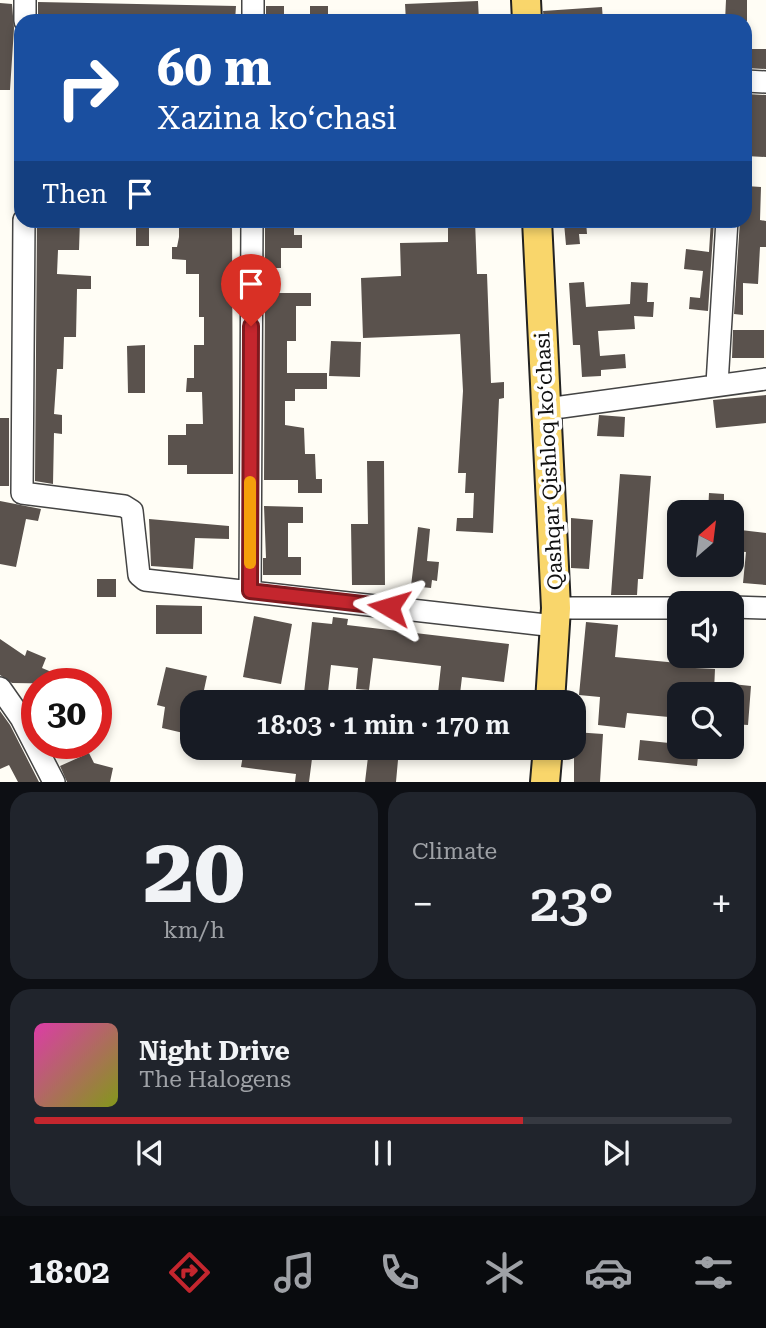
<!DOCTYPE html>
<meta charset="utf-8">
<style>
body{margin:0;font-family:"Roboto Serif",serif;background:#20242c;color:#f1f3f6;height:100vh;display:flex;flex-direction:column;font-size:26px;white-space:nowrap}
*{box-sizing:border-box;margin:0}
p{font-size:23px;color:#9ea1a6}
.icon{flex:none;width:38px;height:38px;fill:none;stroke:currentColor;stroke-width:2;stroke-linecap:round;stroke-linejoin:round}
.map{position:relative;height:782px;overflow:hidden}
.details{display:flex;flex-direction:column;gap:10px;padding:10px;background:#0d0f14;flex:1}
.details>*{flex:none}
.hud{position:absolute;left:14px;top:14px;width:738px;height:214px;border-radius:21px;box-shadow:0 4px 10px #0003;background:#1a4fa0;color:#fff;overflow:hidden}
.needle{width:46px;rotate:28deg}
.tools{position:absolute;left:667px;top:500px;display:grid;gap:14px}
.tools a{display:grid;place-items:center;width:77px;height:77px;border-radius:14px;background:#171b24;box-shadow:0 4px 10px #0003;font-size:35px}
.speed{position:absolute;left:21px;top:668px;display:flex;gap:14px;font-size:35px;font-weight:700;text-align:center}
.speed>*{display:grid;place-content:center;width:91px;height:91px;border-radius:50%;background:#171b24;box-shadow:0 4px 10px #0003;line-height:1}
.speed .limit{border:10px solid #d22;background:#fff;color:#111}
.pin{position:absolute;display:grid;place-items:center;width:60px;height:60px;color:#fff;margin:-72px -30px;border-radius:50% 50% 50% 0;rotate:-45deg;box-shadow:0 0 7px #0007}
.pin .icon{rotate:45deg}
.me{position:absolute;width:77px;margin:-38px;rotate:277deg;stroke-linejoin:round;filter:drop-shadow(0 0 5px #0008)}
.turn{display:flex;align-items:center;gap:24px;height:147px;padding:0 28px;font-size:32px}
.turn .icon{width:91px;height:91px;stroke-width:2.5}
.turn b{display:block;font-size:49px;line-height:60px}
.then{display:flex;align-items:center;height:66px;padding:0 28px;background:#0003;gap:14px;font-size:26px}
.big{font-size:52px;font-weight:600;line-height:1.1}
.details .tile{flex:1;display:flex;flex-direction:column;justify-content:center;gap:10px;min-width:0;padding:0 24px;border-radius:21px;background:#20242c}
.details .dial{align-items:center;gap:0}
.dial b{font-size:91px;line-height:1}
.song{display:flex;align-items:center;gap:21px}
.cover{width:84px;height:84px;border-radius:10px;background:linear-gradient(135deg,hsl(320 70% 55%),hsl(70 70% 35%))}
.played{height:7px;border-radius:4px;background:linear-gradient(90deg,#c4262e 70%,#363941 70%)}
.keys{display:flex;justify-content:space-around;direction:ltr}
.heat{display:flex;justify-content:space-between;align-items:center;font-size:38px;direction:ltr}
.details .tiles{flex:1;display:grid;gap:10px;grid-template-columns:1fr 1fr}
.tile:last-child{grid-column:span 2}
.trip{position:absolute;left:180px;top:690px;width:406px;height:70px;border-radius:21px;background:#171b24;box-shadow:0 4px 10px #0003;font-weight:600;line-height:70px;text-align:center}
.tab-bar{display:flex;height:112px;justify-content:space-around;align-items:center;background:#090b0e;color:#9ea1a6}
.tab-bar .icon{width:49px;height:49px}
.tab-bar .active{color:#c4262e}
.tab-bar b{font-size:32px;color:#f1f3f6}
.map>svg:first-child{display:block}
</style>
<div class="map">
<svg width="766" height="782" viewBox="0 0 766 782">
<rect width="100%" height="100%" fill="#fffdf5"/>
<path fill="#5a524d" d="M 726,0 L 747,0 L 747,21 L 725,21 Z
M 478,1 L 479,21 L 406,21 L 405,4 Z
M 38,2 L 236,6 L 235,21 L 140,17 L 140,21 L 38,21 Z
M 0,3 L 12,4 L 14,28 L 10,90 L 0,90 Z
M 266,6 L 284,6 L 284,21 L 266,21 Z
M 310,6 L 328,6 L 328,21 L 310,21 Z
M 602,7 L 603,21 L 544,21 L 543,11 Z
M 746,49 L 766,49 L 766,69 L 746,68 Z
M 746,94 L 766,95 L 766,157 L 746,156 Z
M 746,186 L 761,187 L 760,220 L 766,221 L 766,247 L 760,247 L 758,284 L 743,283 L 743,315 L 734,314 L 740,220 L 746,220 Z
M 37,220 L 80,220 L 79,250 L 58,250 L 57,274 L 91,276 L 91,289 L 77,289 L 76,337 L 64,337 L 63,369 L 57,369 L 54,414 L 62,415 L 62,434 L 54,433 L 53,484 L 35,481 Z
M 136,220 L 149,220 L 149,246 L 136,246 Z
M 179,220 L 232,220 L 233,474 L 187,474 L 187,465 L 168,465 L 168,435 L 186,435 L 186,424 L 203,424 L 202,392 L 186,392 L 187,378 L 194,378 L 194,345 L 204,345 L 204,317 L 199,317 L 199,274 L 186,274 L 186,260 L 172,259 L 172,247 L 177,247 L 179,237 Z
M 265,220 L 294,220 L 294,235 L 302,235 L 302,248 L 281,248 L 281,268 L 265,268 Z
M 459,220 L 475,220 L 477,274 L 487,274 L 491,383 L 504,382 L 504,398 L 499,399 L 493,533 L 456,531 L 457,518 L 473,518 L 474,493 L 465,493 L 466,473 L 458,473 L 463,391 L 460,334 L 363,338 L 361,278 L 401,276 L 400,243 L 448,242 L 448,226 L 459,225 Z
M 711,220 L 714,220 L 708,311 L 689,309 L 690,297 L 700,298 L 703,271 L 684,269 L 686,249 L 709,252 Z
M 586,221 L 587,234 L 579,234 L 580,244 L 566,245 L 564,223 Z
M 584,282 L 586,307 L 630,304 L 631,282 L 648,283 L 647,302 L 654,302 L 653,317 L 634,316 L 635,329 L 598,331 L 600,356 L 625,354 L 626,368 L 601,370 L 601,376 L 582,377 L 580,345 L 573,345 L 569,283 Z
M 265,293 L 311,293 L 311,306 L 296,306 L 296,341 L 287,341 L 287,373 L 327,373 L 327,389 L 295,389 L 295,401 L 285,401 L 285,425 L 304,428 L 305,454 L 315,454 L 316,479 L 322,479 L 322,493 L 298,493 L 298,480 L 264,480 Z
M 733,330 L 764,330 L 764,358 L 732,358 Z
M 331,341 L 361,342 L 360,377 L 329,376 Z
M 145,345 L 145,393 L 128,393 L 127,346 Z
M 766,395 L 766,423 L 716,428 L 713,400 Z
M 599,415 L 625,417 L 624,437 L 597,436 Z
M 0,418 L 9,418 L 9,486 L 0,486 Z
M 367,461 L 384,461 L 385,585 L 352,585 L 351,524 L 368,524 Z
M 620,474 L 651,476 L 643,579 L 638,579 L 637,595 L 611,595 Z
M 709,493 L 724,494 L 724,513 L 708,513 Z
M 0,501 L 41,509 L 38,521 L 26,519 L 16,567 L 0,564 Z
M 264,506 L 303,507 L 303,523 L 288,523 L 288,557 L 301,557 L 301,575 L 263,575 L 263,558 L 266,558 Z
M 571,518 L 593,520 L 589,569 L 571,568 Z
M 149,519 L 229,526 L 229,539 L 195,538 L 193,569 L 151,566 Z
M 418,527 L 430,529 L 427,561 L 439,562 L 437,581 L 432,580 L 431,588 L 411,586 Z
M 732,529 L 766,533 L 766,585 L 743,583 L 746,552 L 732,551 Z
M 97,579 L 116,579 L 116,597 L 97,597 Z
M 156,605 L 202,606 L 202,634 L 156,634 Z
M 254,616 L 292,624 L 281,684 L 243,677 Z
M 333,617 L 348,619 L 347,625 L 509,644 L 504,682 L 462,677 L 459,702 L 437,702 L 441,666 L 373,658 L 369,690 L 356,689 L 358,668 L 331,665 L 328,692 L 323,692 L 322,702 L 303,702 L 312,622 L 332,624 Z
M 586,622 L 618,625 L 615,657 L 678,663 L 679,656 L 696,656 L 695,668 L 715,669 L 714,691 L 704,691 L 704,694 L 679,693 L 679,718 L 627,713 L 625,728 L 598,725 L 600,697 L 579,695 Z
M 0,639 L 25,656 L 27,650 L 46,658 L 42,668 L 80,684 L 12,683 L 0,675 Z
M 166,667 L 207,676 L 204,690 L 232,697 L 232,702 L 192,702 L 192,735 L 162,728 L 165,707 L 157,705 Z
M 732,684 L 751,686 L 748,725 L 732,724 Z
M 0,711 L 10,725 L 39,782 L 18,782 L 9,765 L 0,769 Z
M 574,732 L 603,734 L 600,782 L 574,782 Z
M 640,740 L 679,744 L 679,747 L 699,747 L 697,766 L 638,760 Z
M 261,747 L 313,751 L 309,782 L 295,782 L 296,774 L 241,767 L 243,755 L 260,757 Z
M 89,753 L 94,763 L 113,768 L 110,782 L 67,782 L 60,766 Z
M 368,757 L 398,760 L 396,782 L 365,782 Z"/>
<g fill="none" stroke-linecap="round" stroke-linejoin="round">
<g stroke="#444" stroke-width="24">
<path id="minor" d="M 25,21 L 25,0
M 253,21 L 253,0
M 746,81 L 766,82
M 24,220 L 22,493 L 124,506 L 132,511 L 139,575 L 145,580 L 555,626
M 717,384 L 727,220
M 547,409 L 766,379
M 250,591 L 252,220
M 732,607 L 766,608
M 556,608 L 679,608
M 0,688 L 21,718 L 54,782"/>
</g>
<g stroke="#222" stroke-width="32">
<path id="major" d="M 526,0 L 527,21
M 537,220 L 556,608 L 550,702
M 545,782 L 548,747"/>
</g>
<use href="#minor" stroke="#fff" stroke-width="21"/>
<use href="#major" stroke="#f9d66b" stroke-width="28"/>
</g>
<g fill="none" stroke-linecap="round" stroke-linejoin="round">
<g stroke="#7f191e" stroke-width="18">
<path id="route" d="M 251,326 L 250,591 L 389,607"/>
</g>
<use href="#route" stroke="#c4262e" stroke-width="12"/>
<path stroke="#f59e0b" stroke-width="12" d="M 250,563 L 250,482"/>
</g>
<g text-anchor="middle" stroke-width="7" stroke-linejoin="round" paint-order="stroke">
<g font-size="21" fill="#111" stroke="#fff">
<text transform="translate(549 461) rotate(-93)" y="7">Qashqar Qishloq koʻchasi</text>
</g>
</g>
</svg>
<div class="tools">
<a><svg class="needle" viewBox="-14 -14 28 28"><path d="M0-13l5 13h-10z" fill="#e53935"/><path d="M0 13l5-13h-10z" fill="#9ea1a6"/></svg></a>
<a><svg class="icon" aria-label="sound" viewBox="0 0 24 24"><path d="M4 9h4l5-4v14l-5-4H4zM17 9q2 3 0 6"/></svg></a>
<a><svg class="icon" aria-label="search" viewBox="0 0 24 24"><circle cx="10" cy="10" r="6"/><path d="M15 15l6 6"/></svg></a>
</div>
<div class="speed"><div class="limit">30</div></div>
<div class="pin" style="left:251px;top:326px;background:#d93025"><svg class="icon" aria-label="arrive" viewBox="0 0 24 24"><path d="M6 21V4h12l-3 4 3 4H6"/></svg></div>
<svg class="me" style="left:389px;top:607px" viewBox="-20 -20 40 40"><path d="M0-17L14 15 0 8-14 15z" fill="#c4262e" stroke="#fff" stroke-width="4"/></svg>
<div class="trip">18:03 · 1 min · 170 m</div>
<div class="hud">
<div class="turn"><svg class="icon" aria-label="right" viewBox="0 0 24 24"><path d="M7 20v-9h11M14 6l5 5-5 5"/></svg><div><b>60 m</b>Xazina koʻchasi</div></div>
<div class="then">Then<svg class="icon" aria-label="arrive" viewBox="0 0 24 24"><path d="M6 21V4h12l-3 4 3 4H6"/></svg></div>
</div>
</div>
<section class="details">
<div class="tiles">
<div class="tile dial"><b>20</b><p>km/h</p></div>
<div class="tile"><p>Climate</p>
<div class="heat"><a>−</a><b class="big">23°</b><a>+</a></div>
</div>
<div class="tile">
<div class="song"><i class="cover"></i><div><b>Night Drive</b><p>The Halogens</p></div></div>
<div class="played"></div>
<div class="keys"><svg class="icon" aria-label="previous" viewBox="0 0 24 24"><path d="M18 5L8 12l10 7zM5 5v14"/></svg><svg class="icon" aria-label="pause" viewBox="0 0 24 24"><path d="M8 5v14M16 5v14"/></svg><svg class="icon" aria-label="next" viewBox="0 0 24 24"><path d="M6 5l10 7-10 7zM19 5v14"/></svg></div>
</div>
</div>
</section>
<nav class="tab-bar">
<b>18:02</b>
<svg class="icon active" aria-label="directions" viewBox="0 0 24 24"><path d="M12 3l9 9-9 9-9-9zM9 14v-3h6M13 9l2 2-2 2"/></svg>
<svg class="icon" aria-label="music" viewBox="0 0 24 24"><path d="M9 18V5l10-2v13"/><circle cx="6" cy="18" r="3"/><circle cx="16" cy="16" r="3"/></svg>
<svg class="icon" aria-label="phone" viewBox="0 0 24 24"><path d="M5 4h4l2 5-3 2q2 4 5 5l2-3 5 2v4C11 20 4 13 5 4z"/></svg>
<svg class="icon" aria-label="climate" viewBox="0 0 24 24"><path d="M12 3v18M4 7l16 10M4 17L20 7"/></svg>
<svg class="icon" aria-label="car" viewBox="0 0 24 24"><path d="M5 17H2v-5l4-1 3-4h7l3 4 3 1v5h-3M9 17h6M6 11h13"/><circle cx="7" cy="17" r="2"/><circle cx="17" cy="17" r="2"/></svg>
<svg class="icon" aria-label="filters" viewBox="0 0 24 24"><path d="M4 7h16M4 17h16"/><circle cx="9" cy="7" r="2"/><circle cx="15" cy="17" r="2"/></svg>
</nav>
